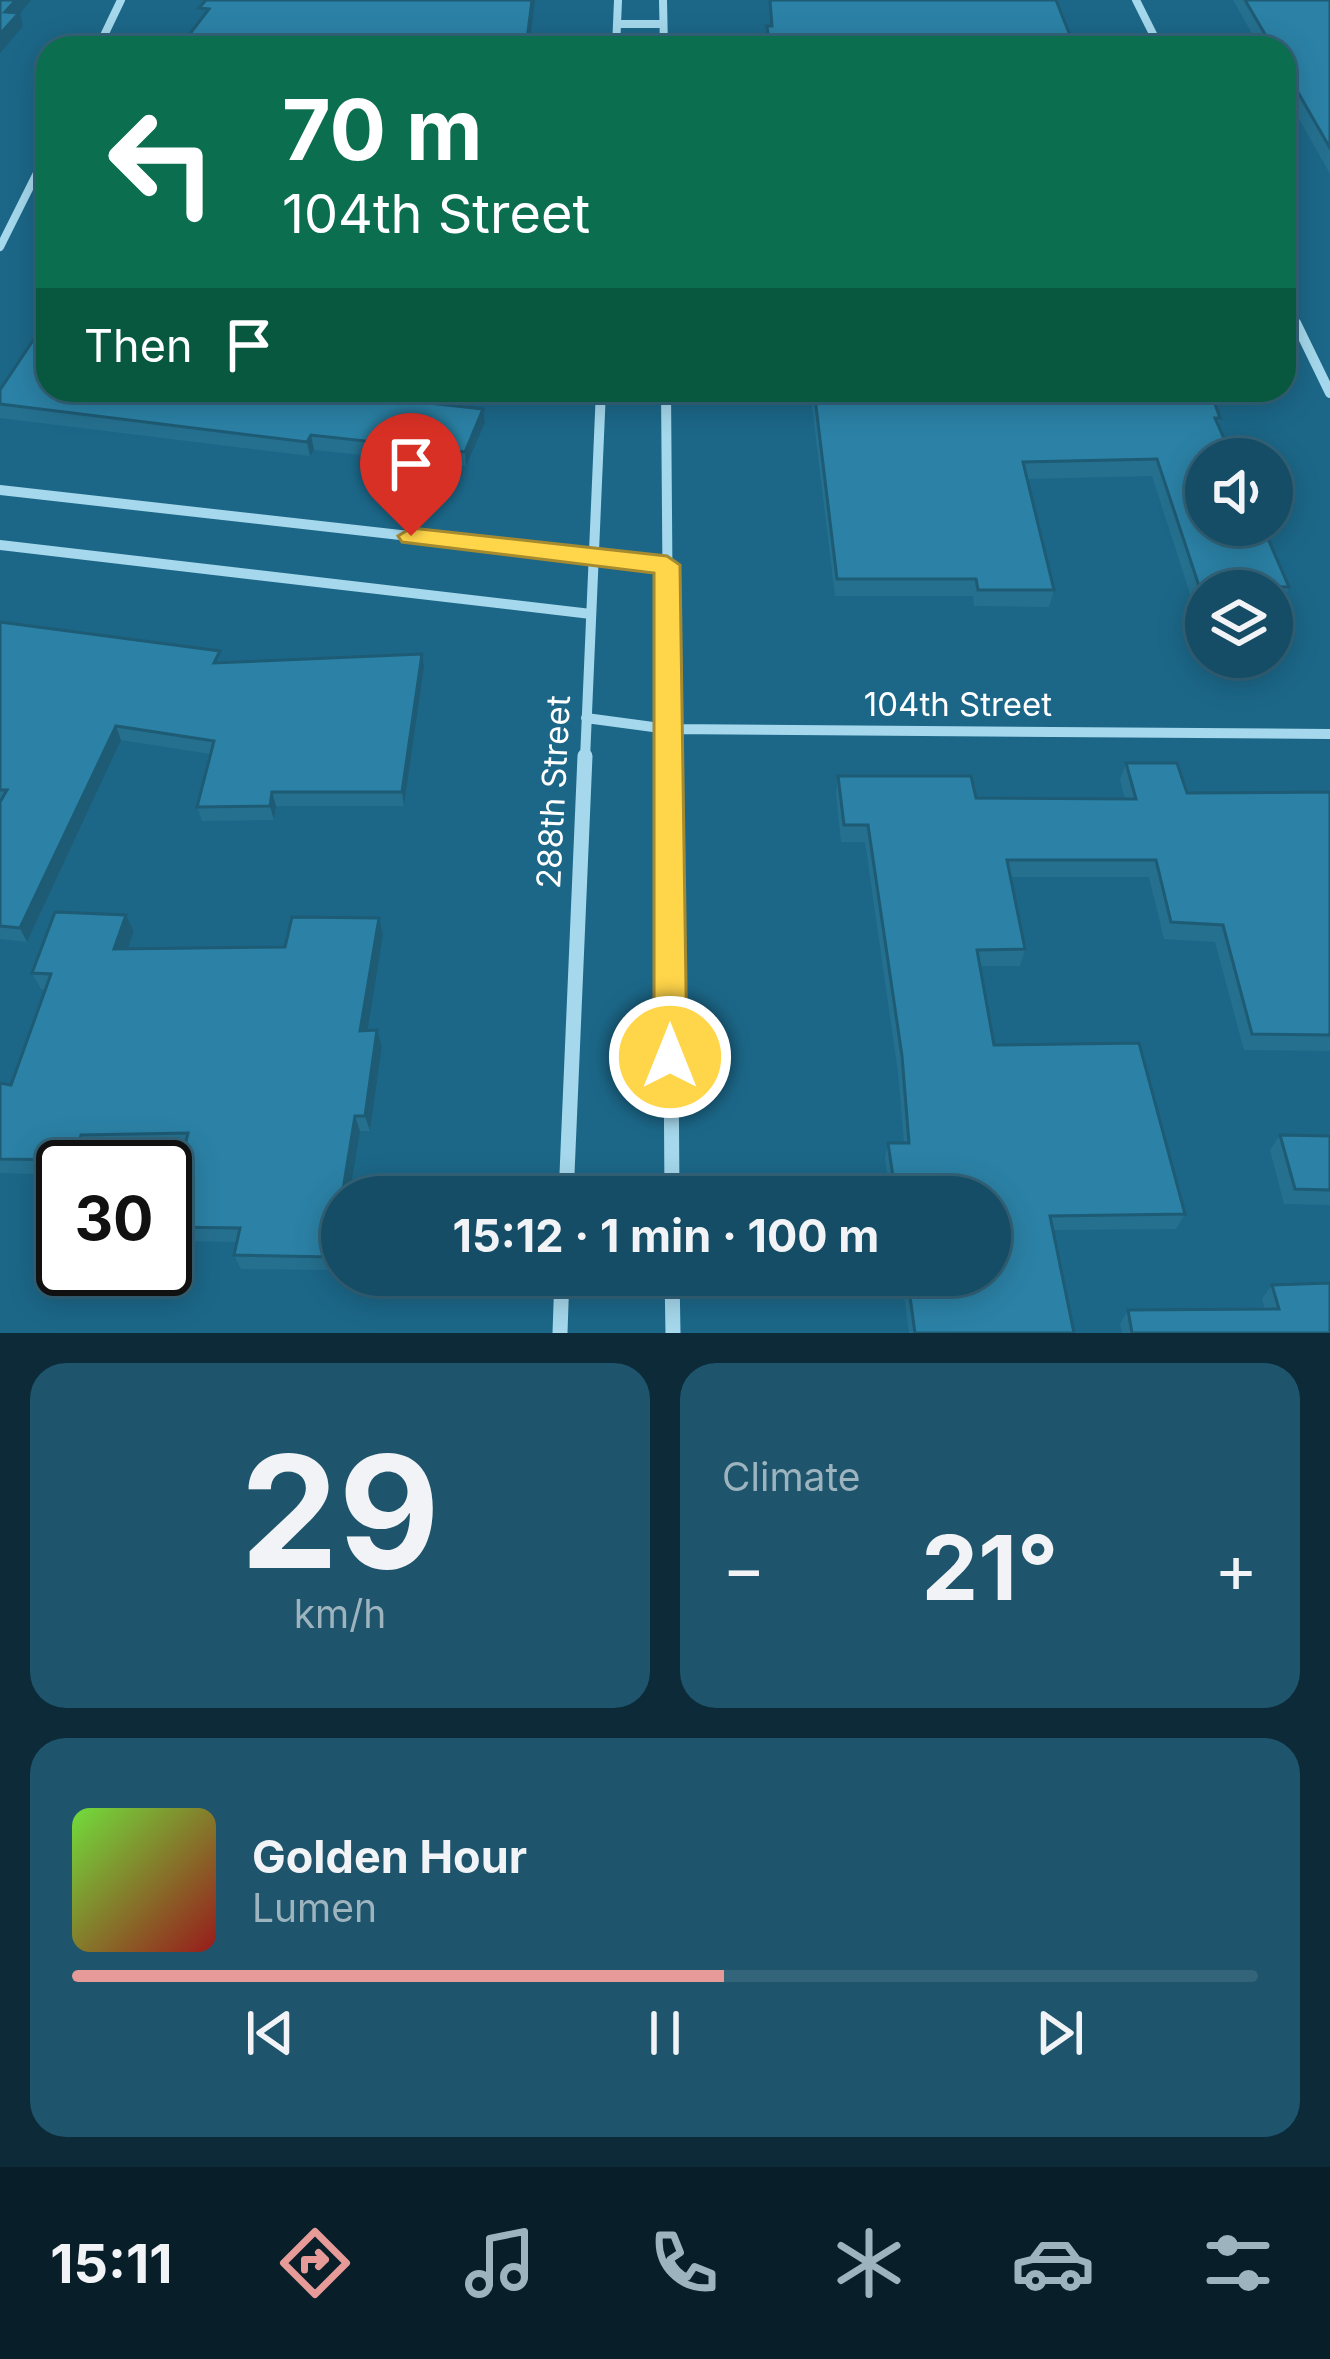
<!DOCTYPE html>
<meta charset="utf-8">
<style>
body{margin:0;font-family:Inter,sans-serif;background:#1e546c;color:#f1f3f6;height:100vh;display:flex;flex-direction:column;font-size:45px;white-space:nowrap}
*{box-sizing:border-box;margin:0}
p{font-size:39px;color:#9db4bf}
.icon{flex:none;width:66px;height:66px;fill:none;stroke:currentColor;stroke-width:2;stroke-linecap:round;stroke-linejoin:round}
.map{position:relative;height:1333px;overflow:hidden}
.sheet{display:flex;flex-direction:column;gap:30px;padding:30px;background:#0c2a38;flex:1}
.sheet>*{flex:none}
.banner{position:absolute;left:36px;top:36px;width:1260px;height:366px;border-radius:36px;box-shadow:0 6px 30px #0003,0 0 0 3px #34647a;background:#0b6e4f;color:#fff;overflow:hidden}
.buttons{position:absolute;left:1185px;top:438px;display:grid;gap:24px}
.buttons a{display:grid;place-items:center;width:108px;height:108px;border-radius:50%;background:#154d66;box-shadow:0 6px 30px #0003,0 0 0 3px #34647a;font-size:60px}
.speed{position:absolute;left:36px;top:1140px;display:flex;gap:24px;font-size:60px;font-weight:700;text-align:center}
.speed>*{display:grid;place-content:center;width:156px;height:156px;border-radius:50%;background:#154d66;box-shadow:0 6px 30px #0003,0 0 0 3px #34647a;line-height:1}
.speed .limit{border:6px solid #111;border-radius:18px;background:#fff;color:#111}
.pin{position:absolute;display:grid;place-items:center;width:102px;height:102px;color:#fff;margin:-123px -51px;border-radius:50% 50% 50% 0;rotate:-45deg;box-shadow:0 0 12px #0007}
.pin .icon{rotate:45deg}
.me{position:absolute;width:132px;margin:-66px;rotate:0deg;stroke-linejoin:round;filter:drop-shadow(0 0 9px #0008)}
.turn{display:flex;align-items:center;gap:42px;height:252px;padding:0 48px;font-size:54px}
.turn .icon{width:156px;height:156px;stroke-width:2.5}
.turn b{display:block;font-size:84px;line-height:102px}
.then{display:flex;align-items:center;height:114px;padding:0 48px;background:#0003;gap:24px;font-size:45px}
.big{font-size:90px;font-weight:700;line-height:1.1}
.sheet .card{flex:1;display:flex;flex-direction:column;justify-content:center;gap:18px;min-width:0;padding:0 42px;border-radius:36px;background:#1e546c}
.sheet .dial{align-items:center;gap:0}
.dial b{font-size:156px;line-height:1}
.song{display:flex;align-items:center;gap:36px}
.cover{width:144px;height:144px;border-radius:18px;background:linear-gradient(135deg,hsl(100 70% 55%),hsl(0 70% 35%))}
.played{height:12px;border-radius:6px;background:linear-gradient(90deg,#e69b98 55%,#34647a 55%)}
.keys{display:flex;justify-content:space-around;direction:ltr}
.heat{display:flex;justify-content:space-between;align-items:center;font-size:66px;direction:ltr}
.sheet .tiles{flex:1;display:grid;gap:30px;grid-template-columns:1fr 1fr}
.card:last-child{grid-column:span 2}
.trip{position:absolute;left:321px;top:1176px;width:690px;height:120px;border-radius:60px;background:#154d66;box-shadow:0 6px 30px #0003,0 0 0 3px #34647a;font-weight:700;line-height:120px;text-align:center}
.tab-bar{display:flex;height:192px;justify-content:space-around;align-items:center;background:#081f29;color:#9db4bf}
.tab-bar .icon{width:84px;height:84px}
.tab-bar .on{color:#e69b98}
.tab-bar b{font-size:54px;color:#f1f3f6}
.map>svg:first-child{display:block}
</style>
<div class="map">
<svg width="1330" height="1333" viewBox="0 0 1330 1333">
<rect width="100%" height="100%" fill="#1c6788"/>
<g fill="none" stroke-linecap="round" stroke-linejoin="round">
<path stroke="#a5d8ec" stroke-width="8" d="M 663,0 L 664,48
M 1136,0 L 1160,48
M 617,24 L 663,24
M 98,48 L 121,0
M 616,48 L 618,0
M 0,247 L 48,151
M 1284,300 L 1297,326"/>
<path stroke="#a5d8ec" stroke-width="10" d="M 1296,323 L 1330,393
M 666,390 L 669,759
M 0,490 L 667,565
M 0,545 L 591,614
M 586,718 L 668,729 L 1330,734
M 585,759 L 601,390"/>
<path stroke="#a5d8ec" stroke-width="15" d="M 669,756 L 672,1197
M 566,1197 L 585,756
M 672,1275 L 673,1333
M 560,1333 L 562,1275"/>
</g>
<path fill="#25708f" d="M 1233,0 L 1330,0 L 1330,174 L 1284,92 L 1284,48 L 1260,48 Z
M 0,390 L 359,390 L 356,395 L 483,409 L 485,423 L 466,466 L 314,450 L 310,456 L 0,418 Z
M 810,390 L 1210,390 L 1220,418 L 1218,424 L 1289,587 L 1282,604 L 1272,603 L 1272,591 L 1206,591 L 1206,603 L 1193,603 L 1152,476 L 1027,479 L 1054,590 L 1049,607 L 974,606 L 973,596 L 835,596 Z
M 0,622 L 224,662 L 424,668 L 404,806 L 276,806 L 274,820 L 202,821 L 197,807 L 210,754 L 121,740 L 27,942 L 0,939 Z
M 1126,763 L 1187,793 L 1330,792 L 1330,1051 L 1244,1050 L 1215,942 L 1164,939 L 1149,877 L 1011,877 L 1025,949 L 1020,966 L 980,966 L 994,1045 L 1185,1214 L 1176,1229 L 1053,1230 L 1074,1333 L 909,1333 L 901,1275 L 990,1275 L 990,1197 L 890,1197 L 885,1158 L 888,1143 L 904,1143 L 898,1072 L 865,842 L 841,842 L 836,793 L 838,776 L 976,798 L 1125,799 L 1120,780 Z
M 126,915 L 134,931 L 128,949 L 285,947 L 383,935 L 367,1031 L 377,1030 L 382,1046 L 370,1131 L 360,1131 L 342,1197 L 342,1240 L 337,1270 L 241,1269 L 234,1255 L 237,1242 L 173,1241 L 165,1227 L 184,1148 L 90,1150 L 84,1167 L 63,1167 L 63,1175 L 0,1173 L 0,1083 L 11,1085 L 46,990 L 41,989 L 32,973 Z
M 1280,1135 L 1330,1136 L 1330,1205 L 1284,1204 L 1270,1150 Z
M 1272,1285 L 1330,1333 L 1122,1333 L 1120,1324 L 1128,1310 L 1265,1310 L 1262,1299 Z"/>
<path fill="#1e5b74" d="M 16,0 L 31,0 L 20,13 L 23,26 L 0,53 L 0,34 L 5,12 Z
M 532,0 L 535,0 L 529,48 L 526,48 Z
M 483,409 L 485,423 L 466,466 L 465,452 Z
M 311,435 L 314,450 L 310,456 L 307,442 Z
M 422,654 L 424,668 L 404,806 L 402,792 Z
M 116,726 L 121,740 L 27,942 L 20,928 Z
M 272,792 L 276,806 L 274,820 L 270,806 Z
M 126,915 L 134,931 L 122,965 L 114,949 Z
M 379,918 L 383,935 L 365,1046 L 360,1031 Z
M 377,1030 L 382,1046 L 370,1131 L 365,1116 Z
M 355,1116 L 360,1131 L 349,1197 L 342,1197 L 342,1240 L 337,1270 L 332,1257 Z
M 81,1135 L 90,1150 L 84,1167 L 77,1167 L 73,1160 Z"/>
<path fill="#2b82a6" stroke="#1e5b74" stroke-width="3" d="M 0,0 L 16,0 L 5,12 L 19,13 L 0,34 Z
M 206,0 L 532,0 L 526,48 L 179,48 L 209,9 L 199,8 Z
M 770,0 L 1056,0 L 1075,48 L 770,48 L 767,26 L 772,26 Z
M 1245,0 L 1330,0 L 1330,148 L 1284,68 L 1284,48 L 1273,48 Z
M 46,321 L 48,322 L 48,390 L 350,390 L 348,394 L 483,409 L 465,452 L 311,435 L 307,442 L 0,404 L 0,390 Z
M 814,390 L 1210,390 L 1220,418 L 1215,418 L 1233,459 L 1206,459 L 1206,525 L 1262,525 L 1289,587 L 1199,586 L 1157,459 L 1023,462 L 1054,590 L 978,590 L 976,579 L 837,579 Z
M 0,622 L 220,651 L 214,663 L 422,654 L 402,792 L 272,792 L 270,806 L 197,807 L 214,741 L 116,726 L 20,928 L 0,926 L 0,802 L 7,790 L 0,790 Z
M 1126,763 L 1177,763 L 1187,793 L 1330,792 L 1330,1035 L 1252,1034 L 1223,925 L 1171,922 L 1156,860 L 1007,860 L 1025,949 L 977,950 L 994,1045 L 1139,1043 L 1185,1214 L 1050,1216 L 1074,1333 L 915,1333 L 907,1275 L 990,1275 L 990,1197 L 896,1197 L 888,1143 L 909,1143 L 902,1056 L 868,825 L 844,825 L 838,776 L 971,776 L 976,798 L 1136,799 Z
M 55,912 L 126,915 L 114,949 L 285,947 L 292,917 L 379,918 L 360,1031 L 377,1030 L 365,1116 L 355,1116 L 332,1257 L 234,1255 L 240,1228 L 165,1227 L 188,1133 L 81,1135 L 73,1160 L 0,1159 L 0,1083 L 11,1085 L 51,974 L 32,973 Z
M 1280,1135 L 1330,1136 L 1330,1190 L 1295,1189 Z
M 1330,1283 L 1330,1333 L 1132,1333 L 1128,1310 L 1279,1309 L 1272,1285 Z"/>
<path fill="#ffd54a" stroke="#a68a30" stroke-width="3" d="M 411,528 L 667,556 L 680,565 L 687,1057 L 682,1067 L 670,1072 L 659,1067 L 654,1057 L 654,573 L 402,542 L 398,536 Z"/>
<g text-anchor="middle" stroke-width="12" stroke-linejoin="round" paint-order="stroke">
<g font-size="33" fill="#fff" stroke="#1c6788">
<text x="958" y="716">104th Street</text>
<text transform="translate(553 792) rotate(-87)" y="12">288th Street</text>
</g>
</g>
</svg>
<div class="buttons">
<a><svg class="icon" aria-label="sound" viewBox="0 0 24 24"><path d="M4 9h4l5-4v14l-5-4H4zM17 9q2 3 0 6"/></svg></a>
<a><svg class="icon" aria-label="layers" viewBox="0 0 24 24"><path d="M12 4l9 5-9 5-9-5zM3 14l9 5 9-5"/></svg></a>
</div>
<div class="speed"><div class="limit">30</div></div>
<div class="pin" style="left:411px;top:536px;background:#d93025"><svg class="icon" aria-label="arrive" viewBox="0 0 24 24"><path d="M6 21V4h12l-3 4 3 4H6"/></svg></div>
<svg class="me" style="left:670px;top:1057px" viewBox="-20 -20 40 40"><circle r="17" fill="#ffd54a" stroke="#fff" stroke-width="3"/><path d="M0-11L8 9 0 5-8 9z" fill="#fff"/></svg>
<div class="trip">15:12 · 1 min · 100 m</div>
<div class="banner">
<div class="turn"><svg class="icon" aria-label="left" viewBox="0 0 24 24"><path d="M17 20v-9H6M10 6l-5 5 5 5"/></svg><div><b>70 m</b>104th Street</div></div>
<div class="then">Then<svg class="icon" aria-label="arrive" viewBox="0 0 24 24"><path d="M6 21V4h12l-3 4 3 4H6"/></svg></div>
</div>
</div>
<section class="sheet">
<div class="tiles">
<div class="card dial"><b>29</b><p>km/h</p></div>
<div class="card"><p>Climate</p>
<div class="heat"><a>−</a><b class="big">21°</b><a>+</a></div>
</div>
<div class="card">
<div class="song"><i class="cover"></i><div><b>Golden Hour</b><p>Lumen</p></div></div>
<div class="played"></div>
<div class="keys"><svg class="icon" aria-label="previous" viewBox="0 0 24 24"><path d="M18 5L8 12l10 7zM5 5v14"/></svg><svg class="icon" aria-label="pause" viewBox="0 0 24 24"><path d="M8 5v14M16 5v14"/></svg><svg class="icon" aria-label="next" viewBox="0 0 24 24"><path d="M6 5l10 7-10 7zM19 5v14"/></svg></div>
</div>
</div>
</section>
<nav class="tab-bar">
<b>15:11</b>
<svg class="icon on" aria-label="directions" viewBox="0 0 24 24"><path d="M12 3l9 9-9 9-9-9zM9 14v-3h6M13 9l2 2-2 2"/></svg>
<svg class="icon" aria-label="music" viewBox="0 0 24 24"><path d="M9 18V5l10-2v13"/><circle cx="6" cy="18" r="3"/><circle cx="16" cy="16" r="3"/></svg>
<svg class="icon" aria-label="phone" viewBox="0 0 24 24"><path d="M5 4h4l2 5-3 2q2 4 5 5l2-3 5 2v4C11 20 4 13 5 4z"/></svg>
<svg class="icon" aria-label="climate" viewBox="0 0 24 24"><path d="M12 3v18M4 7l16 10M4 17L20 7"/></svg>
<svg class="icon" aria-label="car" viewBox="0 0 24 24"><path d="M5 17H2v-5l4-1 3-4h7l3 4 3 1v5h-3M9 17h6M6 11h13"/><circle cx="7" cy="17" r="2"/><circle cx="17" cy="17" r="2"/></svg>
<svg class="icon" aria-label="filters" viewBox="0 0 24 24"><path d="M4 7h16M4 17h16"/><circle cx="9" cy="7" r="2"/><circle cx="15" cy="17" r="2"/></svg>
</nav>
